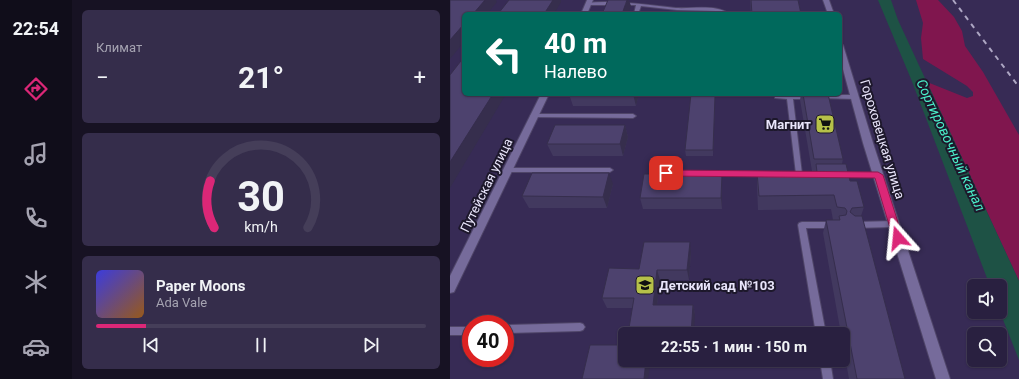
<!DOCTYPE html>
<html lang="ru">
<meta charset="utf-8">
<style>
body{margin:0;font-family:Roboto,sans-serif;background:#352d4b;color:#f1f3f6;height:100vh;display:flex;flex-direction:column;font-size:15px;white-space:nowrap}
*{box-sizing:border-box;margin:0}
p{font-size:13px;color:#a5a3b1}
.icon{flex:none;width:22px;height:22px;fill:none;stroke:currentColor;stroke-width:2;stroke-linecap:round;stroke-linejoin:round}
.map{position:relative;flex:1;overflow:hidden}
.sheet{display:flex;flex-direction:column;gap:10px;padding:10px;background:#171223;width:378px}
.sheet>*{flex:none}
.guide{position:absolute;left:12px;top:12px;width:380px;height:84px;border-radius:6px;box-shadow:0 1px 3px #0004,0 0 0 1px #453e59;background:#00695c;color:#fff;overflow:hidden}
.controls{position:absolute;left:517px;top:279px;display:grid;gap:8px}
.controls a{display:grid;place-items:center;width:40px;height:40px;border-radius:6px;background:#292040;box-shadow:0 1px 3px #0004,0 0 0 1px #453e59;font-size:20px}
.speed{position:absolute;left:12px;top:315px;display:flex;gap:8px;font-size:20px;font-weight:700;text-align:center}
.speed>*{display:grid;place-content:center;width:52px;height:52px;border-radius:50%;background:#292040;box-shadow:0 1px 3px #0004,0 0 0 1px #453e59;line-height:1}
.speed .limit{border:6px solid #d22;background:#fff;color:#111}
.pin{position:absolute;display:grid;place-items:center;width:34px;height:34px;color:#fff;margin:-17px;border-radius:8px;box-shadow:0 2px 6px #0006}
.me{position:absolute;width:44px;margin:-22px;rotate:342deg;stroke-linejoin:round;filter:drop-shadow(0 0 3px #0008)}
.turn{display:flex;align-items:center;gap:14px;height:84px;padding:0 16px;font-size:18px}
.turn .icon{width:52px;height:52px;stroke-width:2.5}
.turn b{display:block;font-size:28px;line-height:34px}
.big{font-size:30px;font-weight:700;line-height:1.1}
.sheet .tile{flex:1;display:flex;flex-direction:column;justify-content:center;gap:6px;min-width:0;padding:0 14px;border-radius:6px;background:#352d4b}
.sheet .dial{align-items:center;gap:0}
.dial svg{height:104px;overflow:visible;fill:none;stroke:#453e59;stroke-width:7;stroke-linecap:round;text-anchor:middle}
.dial text{fill:#f1f3f6;stroke:none}
.song{display:flex;align-items:center;gap:12px}
.cover{width:48px;height:48px;border-radius:6px;background:linear-gradient(135deg,hsl(240 70% 55%),hsl(30 70% 35%))}
.played{height:4px;border-radius:2px;background:linear-gradient(90deg,#db2777 15%,#453e59 15%)}
.keys{display:flex;justify-content:space-around;direction:ltr}
.heat{display:flex;justify-content:space-between;align-items:center;font-size:22px;direction:ltr}
.trip{position:absolute;left:168px;top:327px;width:232px;height:40px;border-radius:6px;background:#292040;box-shadow:0 1px 3px #0004,0 0 0 1px #453e59;font-weight:700;line-height:40px;text-align:center}
main{display:flex;flex:1;min-height:0}
.dock{display:flex;flex-direction:column;width:72px;justify-content:space-around;align-items:center;background:#100d1a;color:#a5a3b1}
.dock .icon{width:28px;height:28px}
.dock .active{color:#db2777}
.dock b{font-size:18px;color:#f1f3f6}
.map>svg:first-child{display:block}
</style>
<main>
<nav class="dock">
<b>22:54</b>
<svg class="icon active" aria-label="directions" viewBox="0 0 24 24"><path d="M12 3l9 9-9 9-9-9zM9 14v-3h6M13 9l2 2-2 2"/></svg>
<svg class="icon" aria-label="music" viewBox="0 0 24 24"><path d="M9 18V5l10-2v13"/><circle cx="6" cy="18" r="3"/><circle cx="16" cy="16" r="3"/></svg>
<svg class="icon" aria-label="phone" viewBox="0 0 24 24"><path d="M5 4h4l2 5-3 2q2 4 5 5l2-3 5 2v4C11 20 4 13 5 4z"/></svg>
<svg class="icon" aria-label="climate" viewBox="0 0 24 24"><path d="M12 3v18M4 7l16 10M4 17L20 7"/></svg>
<svg class="icon" aria-label="car" viewBox="0 0 24 24"><path d="M5 17H2v-5l4-1 3-4h7l3 4 3 1v5h-3M9 17h6M6 11h13"/><circle cx="7" cy="17" r="2"/><circle cx="17" cy="17" r="2"/></svg>
</nav>
<section class="sheet">
<div class="tile"><p>Климат</p>
<div class="heat"><a>−</a><b class="big">21°</b><a>+</a></div>
</div>
<div class="tile dial"><svg viewBox="0 0 100 80">
<path d="M14 69A42 42 0 1 1 86 69"/>
<path d="M14 69A42 42 0 0 1 11 33" stroke="#db2777"/>
<text x="50" y="56" font-size="32" font-weight="700">30</text>
<text x="50" y="72" font-size="11">km/h</text>
</svg></div>
<div class="tile">
<div class="song"><i class="cover"></i><div><b>Paper Moons</b><p>Ada Vale</p></div></div>
<div class="played"></div>
<div class="keys"><svg class="icon" aria-label="previous" viewBox="0 0 24 24"><path d="M18 5L8 12l10 7zM5 5v14"/></svg><svg class="icon" aria-label="pause" viewBox="0 0 24 24"><path d="M8 5v14M16 5v14"/></svg><svg class="icon" aria-label="next" viewBox="0 0 24 24"><path d="M6 5l10 7-10 7zM19 5v14"/></svg></div>
</div>
</section>
<div class="map">
<svg width="569" height="379" viewBox="0 0 569 379">
<rect width="100%" height="100%" fill="#372b55"/>
<path fill="#80164e" d="M 466,0 L 488,0 L 504,17 L 512,31 L 515,46 L 533,72 L 569,135 L 569,281 L 477,82 L 517,98 L 523,96 L 523,92 L 517,86 L 473,59 L 471,38 L 473,23 Z"/>
<path fill="#1e5245" d="M 428,0 L 441,0 L 448,20 L 569,281 L 569,360 L 550,312 L 550,286 L 540,286 L 461,79 Z"/>
<g fill="none" stroke-linecap="round" stroke-linejoin="round">
<g stroke="#4f4568" stroke-width="2">
<path id="service" d="M 136,3 C 166,0 197,5 226,8 C 243,9 265,4 280,14 L 274,14 L 266,11 L 227,10 L 191,6 L 188,14 L 184,14 L 186,5 L 138,5 L 136,4 Z
M 327,95 L 359,95 L 362,97 L 359,99 L 343,99 L 352,174 L 349,176 L 346,174 L 337,99 L 325,98 L 325,96 Z
M 369,95 L 405,95 L 408,97 L 405,99 L 367,98 L 367,96 Z
M 83,114 L 183,114 L 186,116 L 183,118 L 81,117 L 80,116 Z
M 56,168 L 160,168 L 163,170 L 160,172 L 56,172 L 55,170 Z
M 214,171 L 316,172 L 319,174 L 316,176 L 216,175 L 214,175 L 213,173 Z
M 388,173 L 428,173 L 431,175 L 428,177 L 390,177 L 387,175 Z
M 444,221 L 447,222 L 448,224 L 447,226 L 444,227 L 405,228 L 402,227 L 401,225 L 402,223 L 405,222 Z
M 352,222 L 384,222 L 387,223 L 388,225 L 387,227 L 384,228 L 356,228 L 376,334 L 366,334 L 348,225 L 349,223 Z
M 130,323 L 133,324 L 135,327 L 133,330 L 130,331 L 55,333 L 55,325 Z
M 0,327 L 21,327 L 21,335 L 0,335 Z
M 370,360 L 380,360 L 383,379 L 373,379 Z"/>
</g>
<g stroke="#4f4568" stroke-width="2">
<path id="minor" d="M 137,0 L 143,0 L 137,14 L 131,14 Z
M 91,94 L 99,94 L 4,292 L 0,293 L 0,276 Z"/>
</g>
<g stroke="#4f4568" stroke-width="2">
<path id="tertiary" d="M 373,0 L 379,0 L 384,14 L 378,14 Z
M 390,43 L 393,45 L 423,143 L 500,379 L 486,379 L 413,143 L 390,58 Z"/>
</g>
<use href="#service" fill="#766b9b" fill-rule="evenodd"/>
<use href="#minor" fill="#766b9b" fill-rule="evenodd"/>
<use href="#tertiary" fill="#766b9b" fill-rule="evenodd"/>
<path stroke="#ada6c3" stroke-width="2" stroke-dasharray="5 5" stroke-linecap="butt" d="M 503,0 L 569,87"/>
</g>
<path fill="#42395f" d="M 300,0 L 348,0 L 351,14 L 301,14 Z
M 119,94 L 189,94 L 186,106 L 123,106 Z
M 351,94 L 378,94 L 393,159 L 392,164 L 414,207 L 411,216 L 455,379 L 399,379 L 393,345 L 393,334 L 391,334 L 373,233 L 376,220 L 383,220 L 381,209 L 308,210 L 307,186 L 307,172 L 364,172 L 365,171 L 362,171 L 350,100 Z
M 255,96 L 265,96 L 263,156 L 236,156 L 235,150 Z
M 175,125 L 178,137 L 173,156 L 103,156 L 97,144 Z
M 272,174 L 272,209 L 193,209 L 190,198 Z
M 163,184 L 157,208 L 79,208 L 72,196 Z
M 241,253 L 239,280 L 210,280 L 207,305 L 243,305 L 245,314 L 182,308 L 157,308 L 152,298 L 189,269 Z"/>
<path fill="#362e4d" d="M 35,0 L 46,0 L 47,2 L 37,14 L 23,14 Z
M 103,0 L 111,0 L 111,2 L 104,14 L 94,14 Z
M 177,0 L 179,0 L 181,6 L 178,14 L 172,14 Z
M 14,24 L 14,42 L 0,59 L 0,40 Z
M 43,94 L 56,94 L 0,188 L 0,162 Z
M 183,94 L 189,94 L 186,106 Z
M 265,96 L 265,102 L 263,156 L 263,150 Z
M 175,125 L 178,137 L 173,156 L 170,144 Z
M 159,173 L 163,184 L 157,208 L 153,197 Z
M 272,174 L 272,209 L 271,198 Z
M 240,242 L 241,253 L 239,280 L 237,270 Z
M 207,270 L 210,280 L 206,314 L 203,305 Z
M 243,305 L 245,314 L 244,334 L 241,334 Z
M 196,360 L 201,360 L 198,379 L 194,379 Z"/>
<path fill="#4d426e" stroke="#362e4d" d="M 0,0 L 35,0 L 23,14 L 14,14 L 14,24 L 0,40 Z
M 59,0 L 103,0 L 94,14 L 48,14 Z
M 158,0 L 177,0 L 172,14 L 152,14 Z
M 301,0 L 348,0 L 351,14 L 302,14 Z
M 14,57 L 14,94 L 43,94 L 0,162 L 0,75 Z
M 241,94 L 254,94 L 254,96 L 265,96 L 263,150 L 235,150 Z
M 353,94 L 378,94 L 393,159 L 364,159 Z
M 105,125 L 175,125 L 170,144 L 97,144 Z
M 366,164 L 396,164 L 400,181 L 407,181 L 414,207 L 402,208 L 400,212 L 405,216 L 412,216 L 455,379 L 407,379 L 376,220 L 390,220 L 389,216 L 396,215 L 397,211 L 395,208 L 387,207 L 384,195 L 309,196 L 307,172 L 367,172 Z
M 82,173 L 159,173 L 153,197 L 72,196 Z
M 194,174 L 272,174 L 271,198 L 190,198 Z
M 194,242 L 240,242 L 237,270 L 207,270 L 203,305 L 243,305 L 241,334 L 178,334 L 184,298 L 152,298 L 159,268 L 189,269 Z
M 140,345 L 175,345 L 175,360 L 196,360 L 194,379 L 132,379 Z"/>
<path fill="#db2777" stroke="#8e194d" d="M 216,170 L 428,172 L 433,175 L 453,238 L 452,241 L 448,243 L 445,241 L 443,238 L 425,178 L 216,176 L 211,173 Z"/>
<defs>
<g id="supermarket-square" transform="scale(1)"><rect x="-9" y="-9" width="18" height="18" rx="4" fill="#b6c149" stroke="#1d182b"/><path d="M-6-5.5h2.5l.6 2H6L4.5 2H-2.5L-4.4-4H-6ZM-1.5 3.2a1.3 1.3 0 1 0 .1 0ZM3 3.2a1.3 1.3 0 1 0 .1 0Z" fill="#111"/></g>
<g id="school-square" transform="scale(1)"><rect x="-9" y="-9" width="18" height="18" rx="4" fill="#b6c149" stroke="#1d182b"/><path d="M0-5L7-2L0 1L-7-2ZM-4 1L0 2.5L4 1V4Q0 6-4 4Z" fill="#111"/></g>
</defs>
<g fill-rule="evenodd">
<use href="#supermarket-square" x="375" y="124"/>
<use href="#school-square" x="195" y="285"/>
</g>
<g text-anchor="middle" stroke-width="4" stroke-linejoin="round" paint-order="stroke">
<g font-size="13" font-weight="bold" fill="#e9e5fb" stroke="#1d182b" text-anchor="end">
<text x="361" y="129">Магнит</text>
<text x="209" y="290" text-anchor="start">Детский сад №103</text>
</g>
<g font-size="13" fill="#e9e5fb" stroke="#1d182b">
<text transform="translate(433 139) rotate(73)" y="5">Гороховецкая улица</text>
<text transform="translate(36 185) rotate(-64)" y="5">Путейская улица</text>
</g>
<g font-size="14" font-style="italic" fill="#4aeec9" stroke="#1d182b">
<text transform="translate(501 145) rotate(65)" y="5">Сортировочный канал</text>
</g>
</g>
</svg>
<div class="controls">
<a><svg class="icon" aria-label="sound" viewBox="0 0 24 24"><path d="M4 9h4l5-4v14l-5-4H4zM17 9q2 3 0 6"/></svg></a>
<a><svg class="icon" aria-label="search" viewBox="0 0 24 24"><circle cx="10" cy="10" r="6"/><path d="M15 15l6 6"/></svg></a>
</div>
<div class="speed"><div class="limit">40</div></div>
<div class="pin" style="left:216px;top:173px;background:#d93025"><svg class="icon" aria-label="arrive" viewBox="0 0 24 24"><path d="M6 21V4h12l-3 4 3 4H6"/></svg></div>
<svg class="me" style="left:448px;top:238px" viewBox="-20 -20 40 40"><path d="M0-17L14 15 0 8-14 15z" fill="#db2777" stroke="#fff" stroke-width="4"/></svg>
<div class="trip">22:55 · 1 мин · 150 m</div>
<div class="guide">
<div class="turn"><svg class="icon" aria-label="left" viewBox="0 0 24 24"><path d="M17 20v-9H6M10 6l-5 5 5 5"/></svg><div><b>40 m</b>Налево</div></div>
</div>
</div>
</main>
